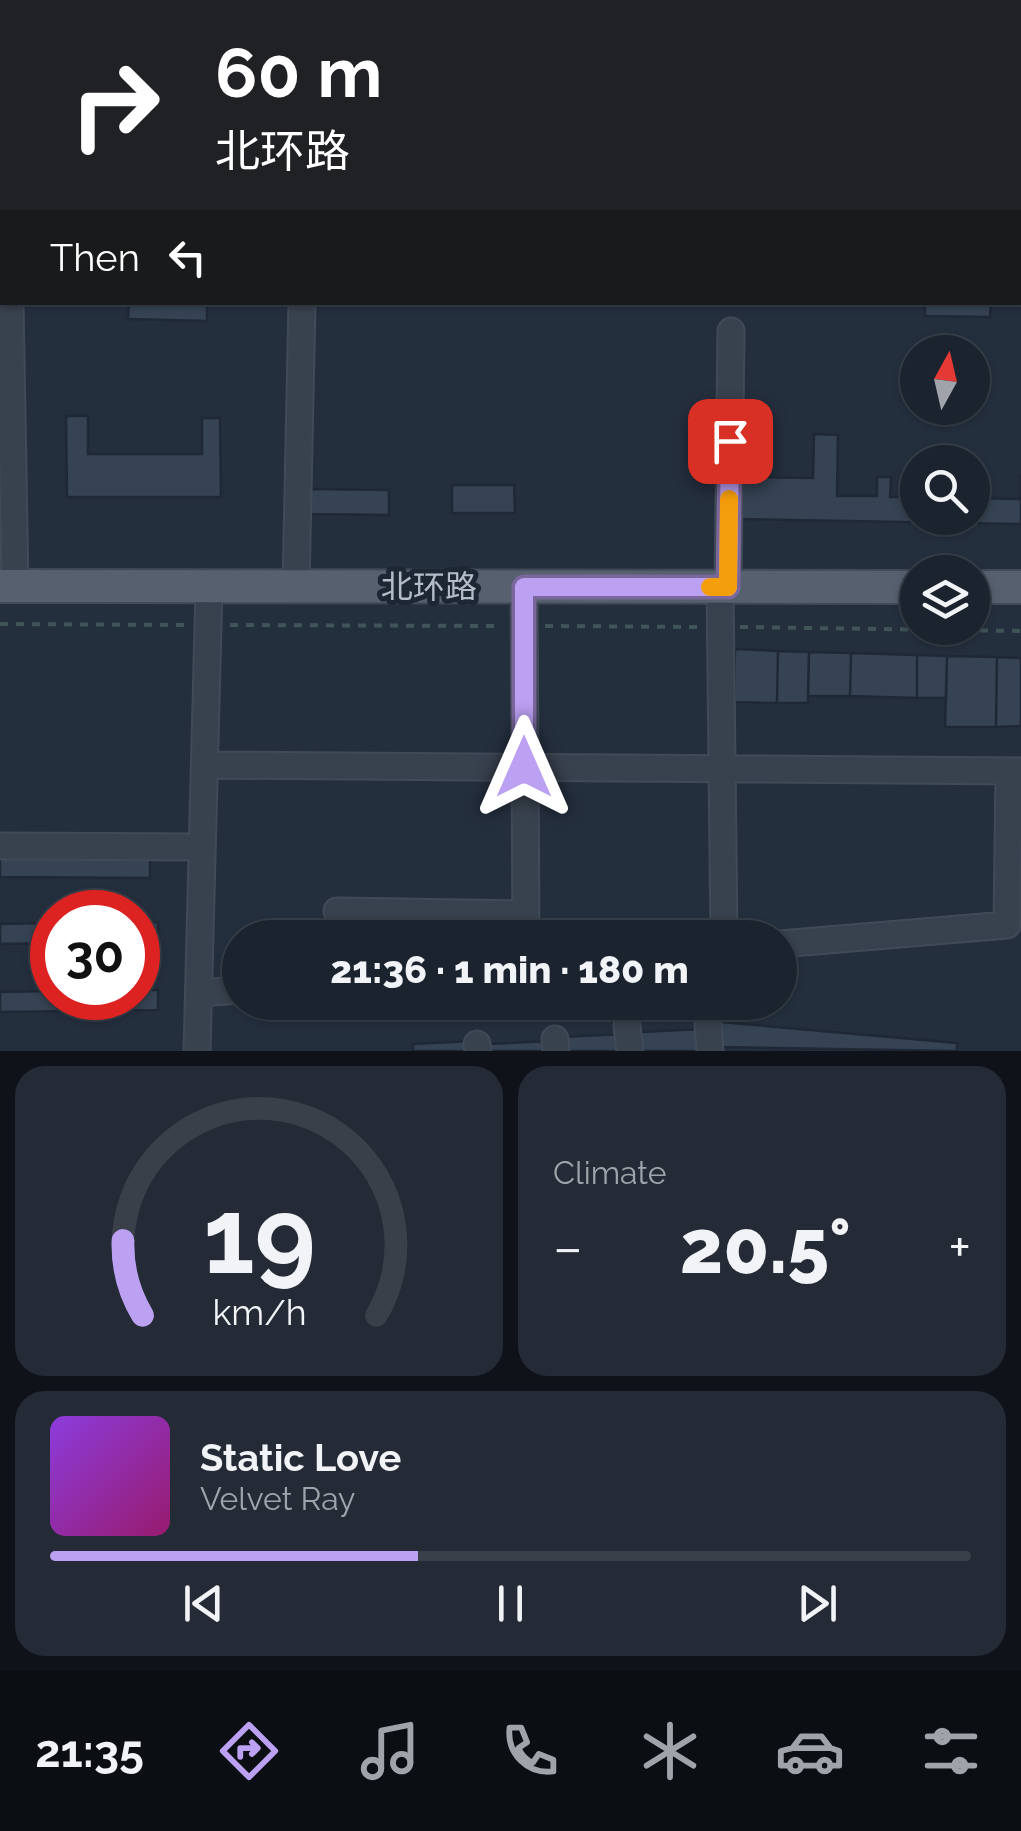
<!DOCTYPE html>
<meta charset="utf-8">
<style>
body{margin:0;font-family:Raleway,"Noto Sans SC",sans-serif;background:#242b36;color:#f1f3f6;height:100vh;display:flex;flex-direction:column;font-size:38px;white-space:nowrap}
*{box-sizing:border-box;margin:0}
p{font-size:32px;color:#a0a4aa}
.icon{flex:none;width:55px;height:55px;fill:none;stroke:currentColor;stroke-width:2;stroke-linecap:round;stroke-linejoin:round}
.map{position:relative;height:1051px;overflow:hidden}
.side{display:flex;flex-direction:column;gap:15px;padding:15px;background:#0f1319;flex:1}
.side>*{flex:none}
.banner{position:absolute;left:0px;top:0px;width:1022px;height:305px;box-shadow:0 2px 8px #0004,0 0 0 2px #39404a;background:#202124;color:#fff;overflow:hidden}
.needle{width:65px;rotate:8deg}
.controls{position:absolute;left:900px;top:335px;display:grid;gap:20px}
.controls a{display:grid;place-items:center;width:90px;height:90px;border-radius:50%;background:#1b232e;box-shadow:0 2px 8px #0004,0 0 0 2px #39404a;font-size:50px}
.speed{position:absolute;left:30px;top:890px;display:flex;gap:20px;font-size:50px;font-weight:700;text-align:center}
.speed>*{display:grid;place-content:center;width:130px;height:130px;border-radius:50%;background:#1b232e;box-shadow:0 2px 8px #0004,0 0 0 2px #39404a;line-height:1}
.speed .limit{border:15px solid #d22;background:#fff;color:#111}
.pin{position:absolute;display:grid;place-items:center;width:85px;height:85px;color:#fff;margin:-42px;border-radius:20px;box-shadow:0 5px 15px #0006}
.me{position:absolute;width:110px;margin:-55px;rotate:0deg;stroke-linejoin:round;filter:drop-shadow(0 0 8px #0008)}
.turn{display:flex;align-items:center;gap:35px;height:210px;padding:0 50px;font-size:45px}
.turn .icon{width:130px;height:130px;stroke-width:2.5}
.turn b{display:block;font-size:70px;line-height:85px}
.then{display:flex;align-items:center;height:95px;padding:0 50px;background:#0003;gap:20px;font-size:38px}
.big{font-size:75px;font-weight:800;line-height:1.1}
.side .card{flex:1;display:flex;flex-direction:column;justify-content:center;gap:15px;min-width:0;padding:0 35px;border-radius:30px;background:#242b36}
.side .dial{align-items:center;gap:0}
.dial svg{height:260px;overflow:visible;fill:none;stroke:#39404a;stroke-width:7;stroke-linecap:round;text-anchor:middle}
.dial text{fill:#f1f3f6;stroke:none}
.song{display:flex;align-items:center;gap:30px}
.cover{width:120px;height:120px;border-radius:15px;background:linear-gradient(135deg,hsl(270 70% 55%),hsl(320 70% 35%))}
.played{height:10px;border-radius:5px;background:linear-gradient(90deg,#bca0f2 40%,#39404a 40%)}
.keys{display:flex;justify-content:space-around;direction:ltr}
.heat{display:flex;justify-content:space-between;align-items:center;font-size:55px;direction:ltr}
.side .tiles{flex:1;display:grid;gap:15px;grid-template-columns:1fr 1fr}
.card:last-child{grid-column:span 2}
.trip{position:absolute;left:222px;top:920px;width:575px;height:100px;border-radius:50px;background:#1b232e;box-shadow:0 2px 8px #0004,0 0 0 2px #39404a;font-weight:800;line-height:100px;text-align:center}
.dock{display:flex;height:160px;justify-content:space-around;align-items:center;background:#0b0e12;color:#a0a4aa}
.dock .icon{width:70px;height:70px}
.dock .selected{color:#bca0f2}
.dock b{font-size:45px;color:#f1f3f6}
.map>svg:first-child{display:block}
</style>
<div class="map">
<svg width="1021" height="1051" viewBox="0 0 1021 1051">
<rect width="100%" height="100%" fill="#242f3e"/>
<path fill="#364354" stroke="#1f2835" stroke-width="2.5" d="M 129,302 L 207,302 L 207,321 L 128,319 Z
M 925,302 L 991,302 L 990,317 L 925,316 Z
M 66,416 L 88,416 L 88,454 L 202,454 L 202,418 L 220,418 L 221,497 L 67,497 Z
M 814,434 L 838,435 L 837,496 L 877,496 L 877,477 L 891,477 L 890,497 L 918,497 L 918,518 L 972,518 L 972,498 L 1020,499 L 1021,475 L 1021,524 L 739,519 L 740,477 L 813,478 Z
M 452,485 L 514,485 L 515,513 L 452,513 Z
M 311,489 L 389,490 L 389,515 L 310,514 Z
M 735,649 L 778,651 L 777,703 L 734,702 Z
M 778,651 L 809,652 L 808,703 L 777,703 Z
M 809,652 L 851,653 L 850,696 L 808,696 Z
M 851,653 L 917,655 L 917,698 L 850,696 Z
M 917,655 L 947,656 L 946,698 L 917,698 Z
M 947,656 L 997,657 L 996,727 L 945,727 Z
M 997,657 L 1021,658 L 1021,726 L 996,727 Z
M 0,855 L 150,855 L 150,878 L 0,877 Z
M 138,922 L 158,922 L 158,942 L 138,942 Z
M 52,923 L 52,943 L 0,944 L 0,924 Z
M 138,990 L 158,990 L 158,1010 L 0,1012 L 0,992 L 52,991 L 52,998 L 138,998 Z
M 721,1022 L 957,1043 L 957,1051 L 719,1047 Z
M 702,1029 L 703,1051 L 641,1051 L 640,1032 Z
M 624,1034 L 625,1051 L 563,1051 L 562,1037 Z
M 474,1041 L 475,1051 L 413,1051 L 413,1044 Z
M 550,1041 L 551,1051 L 489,1051 L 489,1044 Z"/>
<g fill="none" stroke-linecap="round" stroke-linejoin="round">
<g stroke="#414a57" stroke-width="29">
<path id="minor" d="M 18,2 L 18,0
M 0,212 L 2,212
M 10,302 L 15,586
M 296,587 L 302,302
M 524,587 L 526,938
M 720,587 L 724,938
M 728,587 L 731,331
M 205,765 L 1021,771
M 0,846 L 202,847
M 337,911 L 525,914
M 780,944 L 1007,925 L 1009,771
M 199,993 L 240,990
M 708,1024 L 710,1051
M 627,1026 L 630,1051
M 555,1039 L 556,1051
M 477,1044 L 478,1051
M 197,1051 L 209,587"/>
</g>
<g stroke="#414a57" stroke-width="36">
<path id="major" d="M 0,586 L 918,587
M 972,587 L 1021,587"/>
</g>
<path stroke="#3f5557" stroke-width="4" stroke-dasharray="8 8" stroke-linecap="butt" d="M 731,2 L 733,0
M 0,624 L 185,625
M 230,625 L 500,626
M 545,626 L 700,627
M 740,627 L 1021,631"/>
<use href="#minor" stroke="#38414e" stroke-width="25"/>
<use href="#major" stroke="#56606e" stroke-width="32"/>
</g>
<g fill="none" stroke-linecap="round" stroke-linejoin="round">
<g stroke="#7a689d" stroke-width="25">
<path id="route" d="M 524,767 L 524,587 L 728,587 L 730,441"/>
</g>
<use href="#route" stroke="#bca0f2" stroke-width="18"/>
<path stroke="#f59e0b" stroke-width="18" d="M 710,587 L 728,587 L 729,499"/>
</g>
<g text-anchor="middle" stroke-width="10" stroke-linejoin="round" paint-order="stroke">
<g font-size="32" fill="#b4bcc9" stroke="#1d2633">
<text x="429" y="598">北环路</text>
</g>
</g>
</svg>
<div class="controls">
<a><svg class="needle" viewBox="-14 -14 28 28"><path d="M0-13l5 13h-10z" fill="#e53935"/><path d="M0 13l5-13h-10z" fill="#a0a4aa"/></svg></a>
<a><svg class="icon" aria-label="search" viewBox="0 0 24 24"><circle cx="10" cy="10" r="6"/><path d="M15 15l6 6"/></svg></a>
<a><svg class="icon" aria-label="layers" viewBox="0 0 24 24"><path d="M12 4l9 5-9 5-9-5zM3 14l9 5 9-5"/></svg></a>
</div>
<div class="speed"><div class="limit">30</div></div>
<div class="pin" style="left:730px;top:441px;background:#d93025"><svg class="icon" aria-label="arrive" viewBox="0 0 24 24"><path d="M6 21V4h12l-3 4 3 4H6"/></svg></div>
<svg class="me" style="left:524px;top:767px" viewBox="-20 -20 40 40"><path d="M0-17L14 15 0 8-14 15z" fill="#bca0f2" stroke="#fff" stroke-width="4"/></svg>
<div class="trip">21:36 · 1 min · 180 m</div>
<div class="banner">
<div class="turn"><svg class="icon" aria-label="right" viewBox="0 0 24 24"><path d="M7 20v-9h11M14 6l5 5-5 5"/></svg><div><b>60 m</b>北环路</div></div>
<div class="then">Then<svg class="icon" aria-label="left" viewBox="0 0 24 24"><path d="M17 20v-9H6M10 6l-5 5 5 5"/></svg></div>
</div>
</div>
<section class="side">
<div class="tiles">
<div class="card dial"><svg viewBox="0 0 100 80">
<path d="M14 69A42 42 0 1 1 86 69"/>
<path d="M14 69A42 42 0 0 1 8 46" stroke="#bca0f2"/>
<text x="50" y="56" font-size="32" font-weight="700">19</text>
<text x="50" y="72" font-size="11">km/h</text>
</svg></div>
<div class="card"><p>Climate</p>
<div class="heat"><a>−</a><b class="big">20.5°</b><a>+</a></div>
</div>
<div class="card">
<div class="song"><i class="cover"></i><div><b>Static Love</b><p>Velvet Ray</p></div></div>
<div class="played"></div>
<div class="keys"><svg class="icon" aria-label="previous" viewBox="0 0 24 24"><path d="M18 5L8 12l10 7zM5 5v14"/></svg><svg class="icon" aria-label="pause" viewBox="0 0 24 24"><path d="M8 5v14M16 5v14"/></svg><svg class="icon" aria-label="next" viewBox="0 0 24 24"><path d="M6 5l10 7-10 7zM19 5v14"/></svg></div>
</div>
</div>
</section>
<nav class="dock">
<b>21:35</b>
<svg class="icon selected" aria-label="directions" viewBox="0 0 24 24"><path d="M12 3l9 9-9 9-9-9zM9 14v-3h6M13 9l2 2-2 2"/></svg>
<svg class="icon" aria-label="music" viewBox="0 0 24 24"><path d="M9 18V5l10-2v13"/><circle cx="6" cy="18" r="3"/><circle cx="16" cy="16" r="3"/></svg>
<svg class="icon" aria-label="phone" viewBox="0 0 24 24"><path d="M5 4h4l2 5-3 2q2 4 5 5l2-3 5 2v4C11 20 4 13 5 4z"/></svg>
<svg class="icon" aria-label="climate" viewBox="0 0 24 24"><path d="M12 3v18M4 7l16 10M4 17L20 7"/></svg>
<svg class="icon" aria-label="car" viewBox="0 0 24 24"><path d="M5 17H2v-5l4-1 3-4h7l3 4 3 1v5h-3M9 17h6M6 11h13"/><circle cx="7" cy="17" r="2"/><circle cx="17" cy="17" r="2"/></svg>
<svg class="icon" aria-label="filters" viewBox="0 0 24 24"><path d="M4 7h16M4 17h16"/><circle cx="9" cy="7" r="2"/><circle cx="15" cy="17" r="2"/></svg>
</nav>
